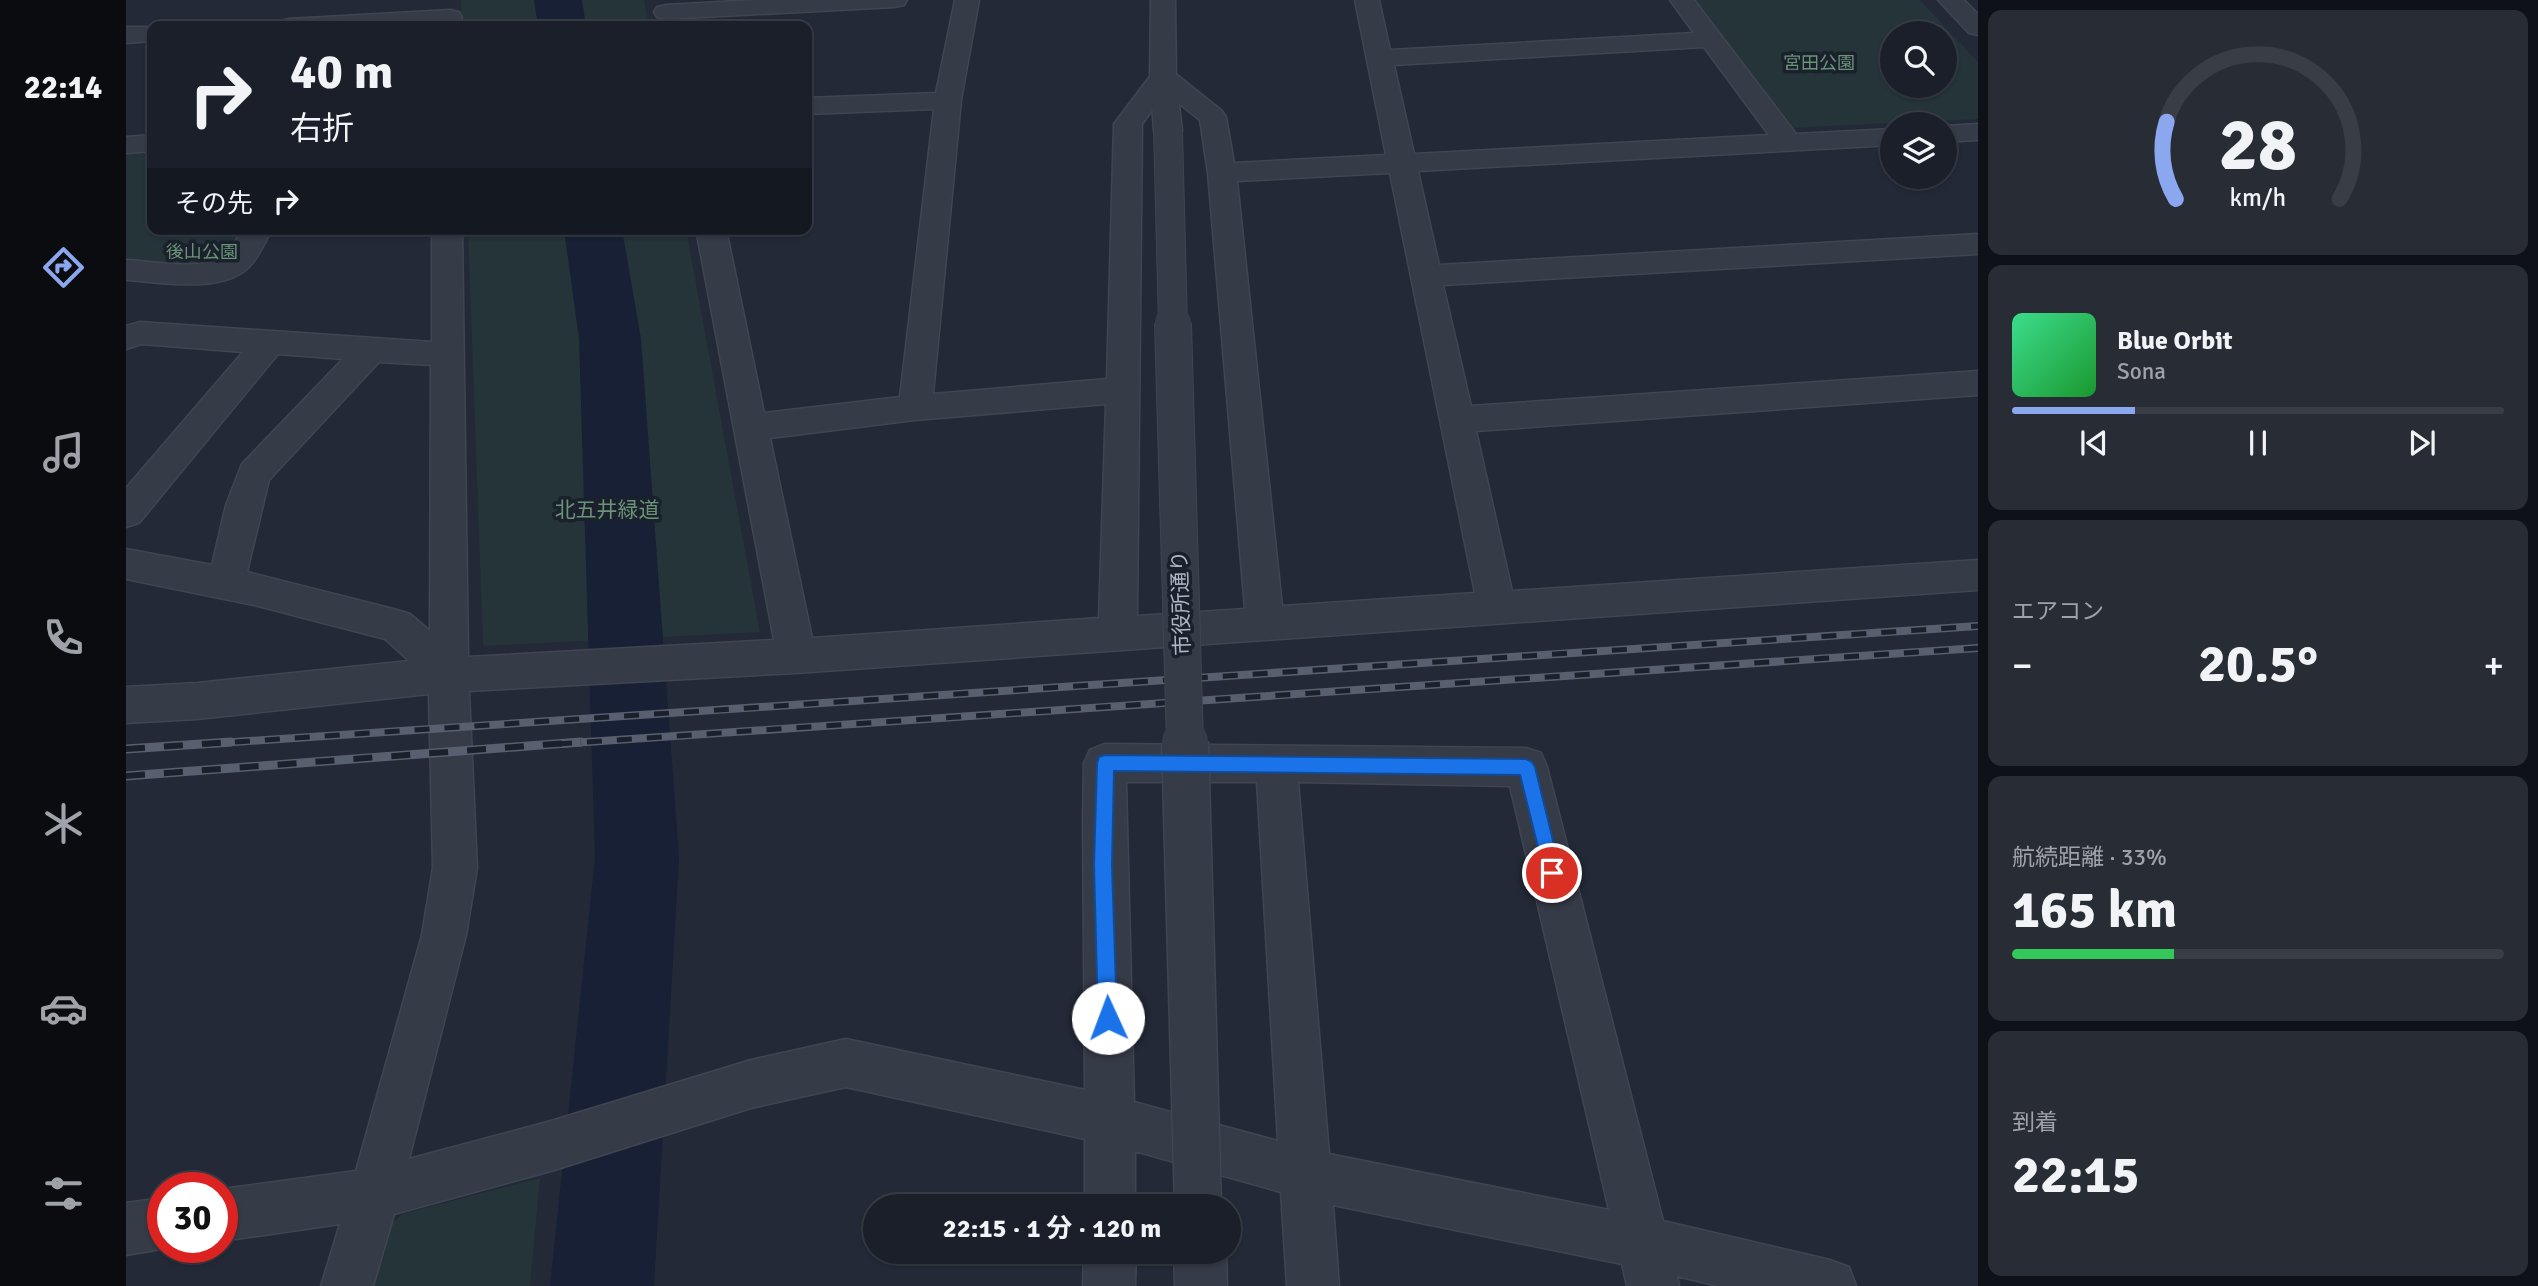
<!DOCTYPE html>
<html lang="ja">
<meta charset="utf-8">
<style>
body{margin:0;font-family:Signika,"Noto Sans JP",sans-serif;background:#272c35;color:#f1f3f6;height:100vh;display:flex;flex-direction:column;font-size:26px;white-space:nowrap}
*{box-sizing:border-box;margin:0}
p{font-size:23px;color:#9fa2a8}
.icon{flex:none;width:38px;height:38px;fill:none;stroke:currentColor;stroke-width:2;stroke-linecap:round;stroke-linejoin:round}
.map{position:relative;flex:1;overflow:hidden}
.panel{display:flex;flex-direction:column;gap:10px;padding:10px;background:#0e1117;width:560px}
.panel>*{flex:none}
.banner{position:absolute;left:21px;top:21px;width:665px;height:214px;border-radius:14px;box-shadow:0 2px 5px #0004,0 0 0 2px #383d46;background:#1a1f29;color:#f1f3f6;overflow:hidden}
.buttons{position:absolute;left:1754px;top:21px;display:grid;gap:14px}
.buttons a{display:grid;place-items:center;width:77px;height:77px;border-radius:50%;background:#1a1f29;box-shadow:0 2px 5px #0004,0 0 0 2px #383d46;font-size:35px}
.speed{position:absolute;left:21px;top:1172px;display:flex;gap:14px;font-size:35px;font-weight:700;text-align:center}
.speed>*{display:grid;place-content:center;width:91px;height:91px;border-radius:50%;background:#1a1f29;box-shadow:0 2px 5px #0004,0 0 0 2px #383d46;line-height:1}
.speed .limit{border:10px solid #d22;background:#fff;color:#111}
.pin{position:absolute;display:grid;place-items:center;width:60px;height:60px;color:#fff;margin:-30px;border:4px solid #fff;border-radius:50%;box-shadow:0 2px 7px #0007}
.me{position:absolute;width:77px;margin:-38px;rotate:358deg;stroke-linejoin:round;filter:drop-shadow(0 0 5px #0008)}
.turn{display:flex;align-items:center;gap:24px;height:147px;padding:0 28px;font-size:32px}
.turn .icon{width:91px;height:91px;stroke-width:2.5}
.turn b{display:block;font-size:49px;line-height:60px}
.then{display:flex;align-items:center;height:66px;padding:0 28px;background:#0003;gap:14px;font-size:26px}
.big{font-size:52px;font-weight:700;line-height:1.1}
.panel .card{flex:1;display:flex;flex-direction:column;justify-content:center;gap:10px;min-width:0;padding:0 24px;border-radius:14px;background:#272c35}
.panel .dial{align-items:center;gap:0}
.dial svg{height:182px;overflow:visible;fill:none;stroke:#383d46;stroke-width:7;stroke-linecap:round;text-anchor:middle}
.dial text{fill:#f1f3f6;stroke:none}
.song{display:flex;align-items:center;gap:21px}
.cover{width:84px;height:84px;border-radius:10px;background:linear-gradient(135deg,hsl(150 70% 55%),hsl(130 70% 35%))}
.played{height:7px;border-radius:4px;background:linear-gradient(90deg,#8aa7ef 25%,#383d46 25%)}
.keys{display:flex;justify-content:space-around;direction:ltr}
.heat{display:flex;justify-content:space-between;align-items:center;font-size:38px;direction:ltr}
.charge{height:10px;border-radius:5px;background:linear-gradient(90deg,#34c759 33%,#383d46 0)}
.trip{position:absolute;left:737px;top:1194px;width:378px;height:70px;border-radius:35px;background:#1a1f29;box-shadow:0 2px 5px #0004,0 0 0 2px #383d46;font-weight:700;line-height:70px;text-align:center}
main{display:flex;flex:1;min-height:0}
.dock{display:flex;flex-direction:column;width:126px;justify-content:space-around;align-items:center;background:#0a0c10;color:#9fa2a8}
.dock .icon{width:49px;height:49px}
.dock .current{color:#8aa7ef}
.dock b{font-size:32px;color:#f1f3f6}
.map>svg:first-child{display:block}
</style>
<main>
<nav class="dock">
<b>22:14</b>
<svg class="icon current" aria-label="directions" viewBox="0 0 24 24"><path d="M12 3l9 9-9 9-9-9zM9 14v-3h6M13 9l2 2-2 2"/></svg>
<svg class="icon" aria-label="music" viewBox="0 0 24 24"><path d="M9 18V5l10-2v13"/><circle cx="6" cy="18" r="3"/><circle cx="16" cy="16" r="3"/></svg>
<svg class="icon" aria-label="phone" viewBox="0 0 24 24"><path d="M5 4h4l2 5-3 2q2 4 5 5l2-3 5 2v4C11 20 4 13 5 4z"/></svg>
<svg class="icon" aria-label="climate" viewBox="0 0 24 24"><path d="M12 3v18M4 7l16 10M4 17L20 7"/></svg>
<svg class="icon" aria-label="car" viewBox="0 0 24 24"><path d="M5 17H2v-5l4-1 3-4h7l3 4 3 1v5h-3M9 17h6M6 11h13"/><circle cx="7" cy="17" r="2"/><circle cx="17" cy="17" r="2"/></svg>
<svg class="icon" aria-label="filters" viewBox="0 0 24 24"><path d="M4 7h16M4 17h16"/><circle cx="9" cy="7" r="2"/><circle cx="15" cy="17" r="2"/></svg>
</nav>
<div class="map">
<svg width="1852" height="1286" viewBox="0 0 1852 1286">
<rect width="100%" height="100%" fill="#232937"/>
<path fill="#243438" fill-rule="evenodd" d="M 335,0 L 518,0 L 523,26 L 336,26 Z
M 1567,0 L 1794,0 L 1852,62 L 1852,119 L 1661,128 ZM 1766,33 L 1818,33 L 1818,86 L 1766,86 Z
M 26,143 L 26,229 L 131,229 L 110,262 L 0,270 L 0,145 Z
M 342,229 L 560,229 L 634,632 L 357,646 Z
M 414,1178 L 404,1286 L 240,1286 L 256,1233 L 276,1214 Z"/>
<g fill="none" stroke-linecap="round" stroke-linejoin="round">
<path fill="#172034" fill-rule="evenodd" d="M 408,0 L 456,0 L 460,26 L 412,26 Z
M 438,229 L 496,229 L 515,339 L 553,858 L 528,1286 L 424,1286 L 469,858 L 453,339 Z"/>
<g stroke="#3f4551" stroke-width="3">
<path id="minor" d="M 629,0 L 781,0 L 778,5 L 769,7 L 540,19 L 531,17 L 528,12 L 531,7 L 540,5 Z
M 829,0 L 853,0 L 835,100 L 807,394 L 981,379 L 988,124 L 1028,71 L 1037,69 L 1046,71 L 1096,111 L 1100,117 L 1108,163 L 1260,155 L 1229,0 L 1253,0 L 1264,50 L 1568,33 L 1544,0 L 1568,0 L 1670,134 L 1766,129 L 1766,145 L 1292,171 L 1313,265 L 1852,234 L 1852,254 L 1317,285 L 1345,406 L 1852,371 L 1852,395 L 1350,431 L 1386,591 L 1852,560 L 1852,590 L 670,673 L 343,691 L 351,868 L 340,935 L 283,1159 L 425,1121 L 625,1060 L 720,1039 L 959,1090 L 957,818 L 958,763 L 964,750 L 979,744 L 1400,748 L 1415,753 L 1421,767 L 1537,1221 L 1704,1260 L 1723,1267 L 1730,1286 L 1592,1286 L 1551,1276 L 1553,1286 L 1501,1286 L 1496,1264 L 1207,1205 L 1213,1286 L 1161,1286 L 1155,1192 L 1009,1151 L 1009,1206 L 959,1206 L 959,1139 L 720,1087 L 625,1108 L 425,1171 L 268,1214 L 247,1286 L 195,1286 L 214,1224 L 96,1241 L 96,1189 L 230,1171 L 296,935 L 307,868 L 303,694 L 71,719 L 0,723 L 0,687 L 71,683 L 283,661 L 259,639 L 132,606 L 0,579 L 0,549 L 86,565 L 100,505 L 116,464 L 217,359 L 152,354 L 13,523 L 0,527 L 0,488 L 117,352 L 16,344 L 0,349 L 0,326 L 14,322 L 306,342 L 306,229 L 336,229 L 342,657 L 648,640 L 570,229 L 600,229 L 638,413 L 774,397 L 808,109 L 681,114 L 681,98 L 810,93 ZM 1578,47 L 1643,135 L 1288,154 L 1268,65 ZM 1039,92 L 1074,120 L 1082,173 L 1119,609 L 1011,616 L 1016,124 ZM 1264,173 L 1349,593 L 1156,606 L 1111,181 ZM 253,362 L 305,365 L 304,631 L 284,614 L 271,610 L 121,572 L 143,480 ZM 980,404 L 973,618 L 686,638 L 644,438 L 789,420 ZM 1000,782 L 1131,782 L 1152,1141 L 1008,1102 ZM 1172,782 L 1384,786 L 1483,1210 L 1203,1154 Z
M 324,10 L 333,12 L 336,17 L 333,22 L 291,26 L 151,26 L 154,21 L 163,19 Z
M 0,27 L 26,27 L 26,41 L 0,43 Z
M 1852,124 L 1852,140 L 1818,142 L 1818,126 Z
M 26,135 L 26,151 L 0,153 L 0,137 Z
M 116,229 L 146,229 C 139,242 133,257 123,267 C 96,294 34,282 0,280 L 0,260 C 27,261 81,273 102,253 C 108,246 112,237 116,229 Z
M 37,1198 L 37,1248 L 42,1248 L 0,1255 L 0,1203 Z
M 958,1251 L 1010,1251 L 1009,1286 L 957,1286 Z"/>
</g>
<g stroke="#3f4551" stroke-width="3">
<path id="tertiary" d="M 1025,0 L 1049,0 L 1050,77 L 1056,131 L 1052,137 L 1042,139 L 1032,137 L 1028,131 L 1024,77 Z
M 1812,0 L 1838,0 L 1852,14 L 1852,35 L 1843,33 Z
M 1048,1251 L 1100,1251 L 1101,1286 L 1049,1286 Z"/>
</g>
<use href="#minor" fill="#363b48" fill-rule="evenodd"/>
<use href="#tertiary" fill="#363b48" fill-rule="evenodd"/>
<g stroke="#585f6e" stroke-width="8">
<path id="rail-far1" d="M 79,744 L 1852,626
M 431,744 L 1852,648"/>
</g>
<g stroke="#585f6e" stroke-width="9">
<path id="rail" d="M 0,749 L 105,742
M 0,776 L 455,742"/>
</g>
<use href="#rail-far1" stroke="#1b212c" stroke-width="5" stroke-dasharray="15" stroke-linecap="butt"/>
<use href="#rail" stroke="#1b212c" stroke-width="6" stroke-dasharray="19" stroke-linecap="butt"/>
<g stroke="#3f4551" stroke-width="30" stroke-linecap="butt">
<path id="tertiary-bridge-far2" d="M 1042,131 L 1047,325"/>
</g>
<g stroke="#3f4551" stroke-width="38" stroke-linecap="butt">
<path id="tertiary-bridge-far1" d="M 1047,323 L 1059,744"/>
</g>
<g stroke="#3f4551" stroke-width="49" stroke-linecap="butt">
<path id="tertiary-bridge" d="M 1059,742 L 1072,1206"/>
</g>
<use href="#tertiary-bridge-far2" stroke="#363b48" stroke-width="28"/>
<use href="#tertiary-bridge-far1" stroke="#363b48" stroke-width="36"/>
<use href="#tertiary-bridge" stroke="#363b48" stroke-width="46"/>
</g>
<path fill="#1a73e8" stroke="#114b97" stroke-width="2" d="M 979,755 L 1400,759 L 1406,762 L 1409,767 L 1435,873 L 1433,879 L 1426,882 L 1420,879 L 1394,775 L 988,771 L 986,865 L 991,1018 L 988,1025 L 982,1028 L 975,1025 L 972,1018 L 968,865 L 971,763 L 973,757 Z"/>
<g text-anchor="middle" stroke-width="7" stroke-linejoin="round" paint-order="stroke">
<g font-size="18" fill="#6a9377" stroke="#1b212c">
<text x="1693" y="69">宮田公園</text>
<text x="76" y="258">後山公園</text>
</g>
<g font-size="21" fill="#6a9377" stroke="#1b212c">
<text x="481" y="517">北五井緑道</text>
</g>
<g font-size="21" fill="#b1b6c4" stroke="#1b212c">
<text transform="translate(1055 603) rotate(-92)" y="7">市役所通り</text>
</g>
</g>
</svg>
<div class="buttons">
<a><svg class="icon" aria-label="search" viewBox="0 0 24 24"><circle cx="10" cy="10" r="6"/><path d="M15 15l6 6"/></svg></a>
<a><svg class="icon" aria-label="layers" viewBox="0 0 24 24"><path d="M12 4l9 5-9 5-9-5zM3 14l9 5 9-5"/></svg></a>
</div>
<div class="speed"><div class="limit">30</div></div>
<div class="pin" style="left:1426px;top:873px;background:#d93025"><svg class="icon" aria-label="arrive" viewBox="0 0 24 24"><path d="M6 21V4h12l-3 4 3 4H6"/></svg></div>
<svg class="me" style="left:982px;top:1018px" viewBox="-20 -20 40 40"><circle r="19" fill="#fff"/><path d="M0-13L10 11 0 6-10 11z" fill="#1a73e8"/></svg>
<div class="trip">22:15 · 1 分 · 120 m</div>
<div class="banner">
<div class="turn"><svg class="icon" aria-label="right" viewBox="0 0 24 24"><path d="M7 20v-9h11M14 6l5 5-5 5"/></svg><div><b>40 m</b>右折</div></div>
<div class="then">その先<svg class="icon" aria-label="right" viewBox="0 0 24 24"><path d="M7 20v-9h11M14 6l5 5-5 5"/></svg></div>
</div>
</div>
<section class="panel">
<div class="card dial"><svg viewBox="0 0 100 80">
<path d="M14 69A42 42 0 1 1 86 69"/>
<path d="M14 69A42 42 0 0 1 10 35" stroke="#8aa7ef"/>
<text x="50" y="56" font-size="32" font-weight="700">28</text>
<text x="50" y="72" font-size="11">km/h</text>
</svg></div>
<div class="card">
<div class="song"><i class="cover"></i><div><b>Blue Orbit</b><p>Sona</p></div></div>
<div class="played"></div>
<div class="keys"><svg class="icon" aria-label="previous" viewBox="0 0 24 24"><path d="M18 5L8 12l10 7zM5 5v14"/></svg><svg class="icon" aria-label="pause" viewBox="0 0 24 24"><path d="M8 5v14M16 5v14"/></svg><svg class="icon" aria-label="next" viewBox="0 0 24 24"><path d="M6 5l10 7-10 7zM19 5v14"/></svg></div>
</div>
<div class="card"><p>エアコン</p>
<div class="heat"><a>−</a><b class="big">20.5°</b><a>+</a></div>
</div>
<div class="card"><p>航続距離 · 33%</p><b class="big">165 km</b><div class="charge"></div></div>
<div class="card"><p>到着</p><b class="big">22:15</b></div>
</section>
</main>
